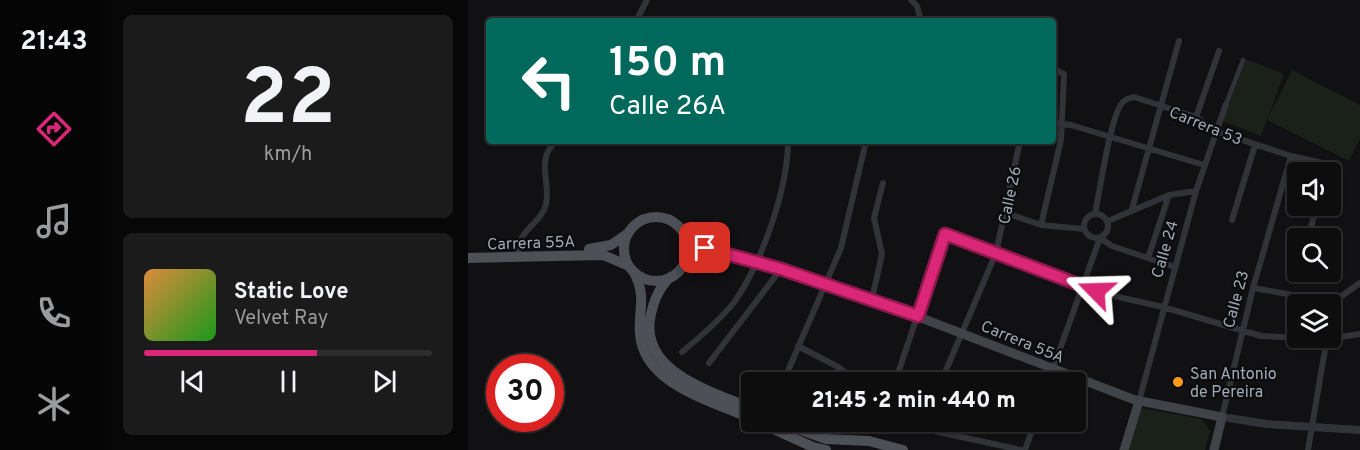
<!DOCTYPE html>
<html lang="es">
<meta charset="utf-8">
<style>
body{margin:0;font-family:Overpass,sans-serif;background:#1b1b1c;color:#f1f3f6;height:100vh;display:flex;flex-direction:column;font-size:22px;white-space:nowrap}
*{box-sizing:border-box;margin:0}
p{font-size:20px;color:#9a9c9e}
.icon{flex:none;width:33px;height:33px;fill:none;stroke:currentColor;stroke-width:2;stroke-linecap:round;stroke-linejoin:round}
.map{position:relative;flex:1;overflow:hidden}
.panel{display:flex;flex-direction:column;gap:15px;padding:15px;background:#070708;width:360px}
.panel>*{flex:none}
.guide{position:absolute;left:18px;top:18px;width:570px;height:126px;border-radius:6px;box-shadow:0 2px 4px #0004,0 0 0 2px #2d2d2e;background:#00695c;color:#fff;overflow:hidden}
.tools{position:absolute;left:819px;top:162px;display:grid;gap:12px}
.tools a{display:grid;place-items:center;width:54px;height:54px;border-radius:6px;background:#0d0d0e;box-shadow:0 2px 4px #0004,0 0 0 2px #2d2d2e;font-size:30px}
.speed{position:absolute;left:18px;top:354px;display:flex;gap:12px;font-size:30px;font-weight:700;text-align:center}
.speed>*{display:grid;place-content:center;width:78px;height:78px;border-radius:50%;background:#0d0d0e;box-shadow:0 2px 4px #0004,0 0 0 2px #2d2d2e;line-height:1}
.speed .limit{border:9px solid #d22;background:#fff;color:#111}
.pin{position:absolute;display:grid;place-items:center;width:51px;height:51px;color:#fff;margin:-26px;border-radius:12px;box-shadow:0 3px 9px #0006}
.me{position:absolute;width:66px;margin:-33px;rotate:292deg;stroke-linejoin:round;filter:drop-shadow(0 0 4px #0008)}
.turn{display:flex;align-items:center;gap:21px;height:126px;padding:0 24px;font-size:27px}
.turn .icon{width:78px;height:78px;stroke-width:2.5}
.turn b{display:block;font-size:42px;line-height:51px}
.panel .card{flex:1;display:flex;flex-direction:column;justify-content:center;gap:9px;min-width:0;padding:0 21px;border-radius:9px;background:#1b1b1c}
.panel .dial{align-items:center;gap:0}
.dial b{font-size:78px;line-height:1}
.song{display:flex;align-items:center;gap:18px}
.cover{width:72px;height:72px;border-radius:9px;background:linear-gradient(135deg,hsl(30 70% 55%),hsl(120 70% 35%))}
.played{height:6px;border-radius:3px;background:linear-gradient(90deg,#db2777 60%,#2d2d2e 60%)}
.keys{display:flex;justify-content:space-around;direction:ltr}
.trip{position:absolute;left:273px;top:372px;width:345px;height:60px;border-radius:6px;background:#0d0d0e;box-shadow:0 2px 4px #0004,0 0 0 2px #2d2d2e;font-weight:800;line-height:60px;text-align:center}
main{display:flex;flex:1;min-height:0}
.dock{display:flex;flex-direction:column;width:108px;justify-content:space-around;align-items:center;background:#050506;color:#9a9c9e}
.dock .icon{width:42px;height:42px}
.dock .on{color:#db2777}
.dock b{font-size:27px;color:#f1f3f6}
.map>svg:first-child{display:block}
</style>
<main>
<nav class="dock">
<b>21:43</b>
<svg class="icon on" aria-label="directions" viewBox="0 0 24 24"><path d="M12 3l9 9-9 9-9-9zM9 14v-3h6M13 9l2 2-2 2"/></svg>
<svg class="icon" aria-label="music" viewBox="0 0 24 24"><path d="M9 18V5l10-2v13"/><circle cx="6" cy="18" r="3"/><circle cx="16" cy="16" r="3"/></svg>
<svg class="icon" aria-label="phone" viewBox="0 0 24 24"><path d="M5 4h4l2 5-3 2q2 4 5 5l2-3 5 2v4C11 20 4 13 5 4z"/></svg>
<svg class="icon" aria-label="climate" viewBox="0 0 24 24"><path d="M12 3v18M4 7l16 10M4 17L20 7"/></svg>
</nav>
<section class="panel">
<div class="card dial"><b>22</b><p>km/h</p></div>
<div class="card">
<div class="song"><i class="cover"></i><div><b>Static Love</b><p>Velvet Ray</p></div></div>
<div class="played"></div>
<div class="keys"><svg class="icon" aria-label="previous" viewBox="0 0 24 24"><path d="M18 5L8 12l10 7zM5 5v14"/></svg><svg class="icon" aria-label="pause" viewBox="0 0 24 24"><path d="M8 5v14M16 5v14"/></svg><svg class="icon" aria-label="next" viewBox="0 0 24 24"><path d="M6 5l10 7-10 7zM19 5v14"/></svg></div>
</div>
</section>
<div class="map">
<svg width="892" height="450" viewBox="0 0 892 450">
<rect width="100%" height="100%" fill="#111113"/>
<path fill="#192119" d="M 775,58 L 816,74 L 793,136 L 752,120 Z
M 824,70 L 892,105 L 892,139 L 881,161 L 799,120 Z
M 674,408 L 734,419 L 742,431 L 737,450 L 659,450 L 670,412 Z"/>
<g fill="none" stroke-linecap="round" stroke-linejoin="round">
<path stroke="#323338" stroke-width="4.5" d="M 758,104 L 775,60"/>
<path stroke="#323338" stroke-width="6" d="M 443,0 L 449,6 L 453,21
M 168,21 L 179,0
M 728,117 L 751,51
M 585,123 L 603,125 L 736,165
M 664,209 L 711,41
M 538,213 L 573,225 L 616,229
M 627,213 C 632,191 642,118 654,103 C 657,99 662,98 666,97 L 728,117 L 747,131 L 823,156 L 859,164 L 857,172
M616 226a12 12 0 1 1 24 0a12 12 0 1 1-24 0Z
M 764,220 L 787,145
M 640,221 L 701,195 L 728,191
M 573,225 L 593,140 L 596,74 L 585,69
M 843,227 L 849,206
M 50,251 C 51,229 74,223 78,204 C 83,181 67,160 88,141
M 680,258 L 701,195
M 785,288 L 825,295 L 871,298
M 404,299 L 414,254 L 406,218 L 415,183
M 862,325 L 871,298 L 892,283
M 330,346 L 372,368 L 389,382
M 214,352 C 233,336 252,320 267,301 C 294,262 320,188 320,141
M 241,363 L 313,269
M 312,382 L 319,373 L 373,248 L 398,141
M 427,382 L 477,234 L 628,292 L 695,307 L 793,336 L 859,339 L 892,334
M 473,382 L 528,253 L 552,141
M 580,382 L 632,238 L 644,246 L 707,267
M 671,401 L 728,191 L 758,104
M 754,417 L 785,288 L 823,156
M 458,422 L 457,425 L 466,431 L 553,450
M 557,450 L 567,422
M 840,450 L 859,338"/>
<path stroke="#323338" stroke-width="8" d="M 754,417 L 799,424 L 892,430"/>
<path stroke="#404348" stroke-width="9" d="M 218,238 L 248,252
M 213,268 L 234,255 L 259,253 L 404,299 L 667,400 L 754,417 L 746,450
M 656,450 L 671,401"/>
<path stroke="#4d5157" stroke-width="10" d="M156 249a32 32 0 1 1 64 0a32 32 0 1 1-64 0Z
M 121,249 L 143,245 L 159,234
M 0,258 L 135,255 L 161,266
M 166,272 C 179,298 170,309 172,334 C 176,385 245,401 284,419
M 201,278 C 189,291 185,303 182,319 C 174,374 245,391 284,409
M 290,422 L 345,447 L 358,450
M 311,422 L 358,439 L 401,441 L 435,450"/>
</g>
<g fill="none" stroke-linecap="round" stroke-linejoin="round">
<g stroke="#8e194d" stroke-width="15">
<path id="route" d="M 237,248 L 313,269 L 450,316 L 477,234 L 628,291"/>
</g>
<use href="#route" stroke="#db2777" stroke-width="10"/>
</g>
<circle fill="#ff9a1d" stroke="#0c0c0e" stroke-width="2" cx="710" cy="382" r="6"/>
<g text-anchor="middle" stroke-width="4.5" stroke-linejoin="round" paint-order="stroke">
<g font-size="16" fill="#a1a9b5" stroke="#0c0c0e">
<text transform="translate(738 125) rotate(22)" y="6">Carrera 53</text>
<text transform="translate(541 195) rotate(-78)" y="6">Calle 26</text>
<text transform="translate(63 242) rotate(-2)" y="6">Carrera 55A</text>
<text transform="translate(696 249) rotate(-74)" y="6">Calle 24</text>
<text transform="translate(767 299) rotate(-75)" y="6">Calle 23</text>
<text transform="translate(555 341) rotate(22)" y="6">Carrera 55A</text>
</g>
<g font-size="16" fill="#a1a9b5" stroke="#0c0c0e" text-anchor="start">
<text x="722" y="379">San Antonio<tspan x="722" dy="18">de Pereira</tspan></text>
</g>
</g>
</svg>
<div class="tools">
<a><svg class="icon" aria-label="sound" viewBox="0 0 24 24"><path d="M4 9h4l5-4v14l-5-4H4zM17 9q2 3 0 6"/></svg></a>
<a><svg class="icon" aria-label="search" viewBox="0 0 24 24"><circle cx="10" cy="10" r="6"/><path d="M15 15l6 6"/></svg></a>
<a><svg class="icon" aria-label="layers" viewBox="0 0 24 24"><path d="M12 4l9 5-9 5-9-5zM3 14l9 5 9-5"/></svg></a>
</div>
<div class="speed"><div class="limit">30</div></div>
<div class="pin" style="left:237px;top:248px;background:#d93025"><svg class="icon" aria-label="arrive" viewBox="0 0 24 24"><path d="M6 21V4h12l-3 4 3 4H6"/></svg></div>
<svg class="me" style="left:628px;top:291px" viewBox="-20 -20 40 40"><path d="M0-17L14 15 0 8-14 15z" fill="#db2777" stroke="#fff" stroke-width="4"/></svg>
<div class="trip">21:45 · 2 min · 440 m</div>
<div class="guide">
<div class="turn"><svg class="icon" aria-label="left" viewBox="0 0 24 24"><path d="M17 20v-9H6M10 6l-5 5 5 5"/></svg><div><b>150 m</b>Calle 26A</div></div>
</div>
</div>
</main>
